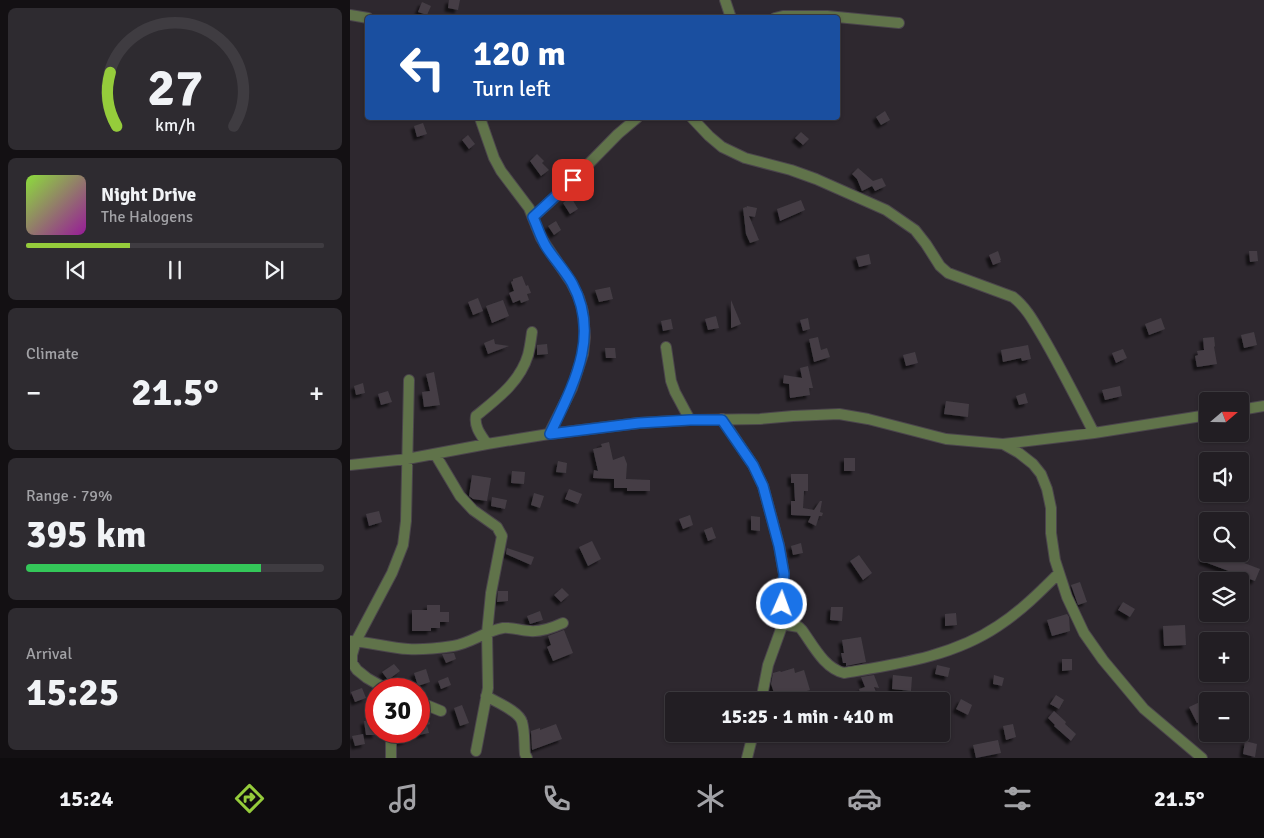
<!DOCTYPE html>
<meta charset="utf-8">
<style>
body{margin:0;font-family:Signika,sans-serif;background:#2e2b30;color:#f1f3f6;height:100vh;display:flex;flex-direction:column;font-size:19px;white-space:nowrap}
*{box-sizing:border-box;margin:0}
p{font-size:16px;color:#a2a2a6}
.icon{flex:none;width:28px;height:28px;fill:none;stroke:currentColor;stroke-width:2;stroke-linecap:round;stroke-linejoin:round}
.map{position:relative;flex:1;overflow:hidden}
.side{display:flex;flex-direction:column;gap:8px;padding:8px;background:#131013;width:350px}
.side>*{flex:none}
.guide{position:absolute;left:15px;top:15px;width:475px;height:105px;border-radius:5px;box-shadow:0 1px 4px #0004,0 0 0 1px #3f3c41;background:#1a4fa0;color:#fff;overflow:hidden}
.needle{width:32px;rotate:70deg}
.controls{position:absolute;left:849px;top:392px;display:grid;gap:10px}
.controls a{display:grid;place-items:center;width:50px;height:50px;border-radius:5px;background:#221e23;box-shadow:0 1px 4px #0004,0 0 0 1px #3f3c41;font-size:25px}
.speed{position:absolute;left:15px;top:678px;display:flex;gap:10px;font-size:25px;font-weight:700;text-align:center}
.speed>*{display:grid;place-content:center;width:65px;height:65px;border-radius:50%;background:#221e23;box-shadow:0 1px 4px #0004,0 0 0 1px #3f3c41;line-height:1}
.speed .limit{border:8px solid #d22;background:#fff;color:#111}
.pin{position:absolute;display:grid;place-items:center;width:42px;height:42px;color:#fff;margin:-21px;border-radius:10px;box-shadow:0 2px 8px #0006}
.me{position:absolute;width:55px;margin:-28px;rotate:2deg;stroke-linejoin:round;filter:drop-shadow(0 0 4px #0008)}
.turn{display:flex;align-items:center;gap:18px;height:105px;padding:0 25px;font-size:22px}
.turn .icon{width:65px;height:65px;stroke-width:2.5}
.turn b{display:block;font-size:35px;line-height:42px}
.big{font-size:38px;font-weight:700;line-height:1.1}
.side .card{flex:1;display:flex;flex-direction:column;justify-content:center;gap:8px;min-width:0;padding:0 18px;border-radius:8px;background:#2e2b30}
.side .dial{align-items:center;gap:0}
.dial svg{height:130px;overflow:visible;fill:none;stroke:#3f3c41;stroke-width:7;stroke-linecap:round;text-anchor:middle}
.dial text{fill:#f1f3f6;stroke:none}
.song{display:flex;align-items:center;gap:15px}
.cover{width:60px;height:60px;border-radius:8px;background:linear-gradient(135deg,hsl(90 70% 55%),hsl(300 70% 35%))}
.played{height:5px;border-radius:2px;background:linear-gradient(90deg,#95cc3b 35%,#3f3c41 35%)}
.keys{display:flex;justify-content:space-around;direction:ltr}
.heat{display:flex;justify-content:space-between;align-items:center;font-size:28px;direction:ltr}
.charge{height:8px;border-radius:4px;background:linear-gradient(90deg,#34c759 79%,#3f3c41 0)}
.trip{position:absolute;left:315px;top:692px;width:285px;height:50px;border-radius:5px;background:#221e23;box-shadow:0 1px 4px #0004,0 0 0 1px #3f3c41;font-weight:700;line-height:50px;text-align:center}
.tab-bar{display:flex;height:80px;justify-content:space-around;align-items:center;background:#0e0c0e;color:#a2a2a6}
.tab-bar .icon{width:35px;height:35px}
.tab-bar .selected{color:#95cc3b}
.tab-bar b{font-size:22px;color:#f1f3f6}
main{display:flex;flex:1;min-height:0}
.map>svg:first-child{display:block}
</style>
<main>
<section class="side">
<div class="card dial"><svg viewBox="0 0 100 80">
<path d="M14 69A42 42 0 1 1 86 69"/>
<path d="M14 69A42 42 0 0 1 10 36" stroke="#95cc3b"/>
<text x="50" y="56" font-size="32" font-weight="700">27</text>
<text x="50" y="72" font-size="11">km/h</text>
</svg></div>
<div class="card">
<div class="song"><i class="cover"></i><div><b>Night Drive</b><p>The Halogens</p></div></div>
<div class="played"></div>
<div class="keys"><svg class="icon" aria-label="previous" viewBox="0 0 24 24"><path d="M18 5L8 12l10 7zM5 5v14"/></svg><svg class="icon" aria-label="pause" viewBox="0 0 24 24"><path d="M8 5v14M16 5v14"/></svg><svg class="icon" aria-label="next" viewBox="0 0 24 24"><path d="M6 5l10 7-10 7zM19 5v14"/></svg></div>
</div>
<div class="card"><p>Climate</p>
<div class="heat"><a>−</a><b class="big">21.5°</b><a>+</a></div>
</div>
<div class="card"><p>Range · 79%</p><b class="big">395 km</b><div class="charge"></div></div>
<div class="card"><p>Arrival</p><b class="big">15:25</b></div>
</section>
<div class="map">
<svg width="914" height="758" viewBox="0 0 914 758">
<defs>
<filter id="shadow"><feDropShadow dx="-3.5" dy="3.5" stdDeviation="1" flood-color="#0009"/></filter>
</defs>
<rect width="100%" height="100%" fill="#2e282f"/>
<path fill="#443e45" filter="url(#shadow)" d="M 99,0 L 110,0 L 108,10 L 98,8 Z
M 72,2 L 81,6 L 77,15 L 68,12 Z
M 535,111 L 540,120 L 531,125 L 526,117 Z
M 73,123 L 77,134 L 67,137 L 64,126 Z
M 451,132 L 459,139 L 453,145 L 445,138 Z
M 118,135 L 125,144 L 119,149 L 112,140 Z
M 187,154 L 194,161 L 192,163 L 199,170 L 191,176 L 180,161 Z
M 508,168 L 523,181 L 532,178 L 536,186 L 525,191 L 522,186 L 512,191 L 507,179 L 502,174 Z
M 221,197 L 228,209 L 220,214 L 213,203 Z
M 451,200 L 455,210 L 430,221 L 427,209 Z
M 397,206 L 407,208 L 405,217 L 399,216 L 409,240 L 400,243 L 396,234 L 393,208 L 396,207 L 396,208 Z
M 206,221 L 211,230 L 204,235 L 198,226 Z
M 648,251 L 651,260 L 650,260 L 651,262 L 643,265 L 639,255 Z
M 899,251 L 907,251 L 908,261 L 900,262 Z
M 519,254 L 521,264 L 509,267 L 506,257 Z
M 172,276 L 176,286 L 178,285 L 181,293 L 177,294 L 179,300 L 171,303 L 170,300 L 163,303 L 159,293 L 164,291 L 161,282 L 163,281 L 163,279 Z
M 260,287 L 263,299 L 249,302 L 245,290 Z
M 128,298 L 133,311 L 123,315 L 118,302 Z
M 153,300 L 159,316 L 142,323 L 136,306 Z
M 381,300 L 391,324 L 381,328 Z
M 366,316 L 369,328 L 358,330 L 355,319 Z
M 458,318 L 460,329 L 453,331 L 450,320 Z
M 811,318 L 815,329 L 799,335 L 795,324 Z
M 321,319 L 323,329 L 313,331 L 311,321 Z
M 904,332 L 907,345 L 894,348 L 891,335 Z
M 468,337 L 471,350 L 477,348 L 480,357 L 464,362 L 459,339 Z
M 864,337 L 865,346 L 864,347 L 867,364 L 847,367 L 845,356 L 848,355 L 847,351 L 854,350 L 853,338 Z
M 144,339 L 145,344 L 159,346 L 138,354 L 134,343 Z
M 197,344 L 198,354 L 187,355 L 187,345 Z
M 678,345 L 681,359 L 672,361 L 671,358 L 653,362 L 651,350 Z
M 255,348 L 265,348 L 266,358 L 256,358 Z
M 773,349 L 777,358 L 766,363 L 762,353 Z
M 565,352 L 568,363 L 556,366 L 553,355 Z
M 458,366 L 463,388 L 459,388 L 460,395 L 440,398 L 439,384 L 433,383 L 434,375 L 452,378 L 450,368 Z
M 84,372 L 90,405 L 74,407 L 72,392 L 80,391 L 76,374 Z
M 13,383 L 15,393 L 6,395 L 4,386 Z
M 770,386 L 772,396 L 755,400 L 752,390 Z
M 38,391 L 42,402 L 31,405 L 28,394 Z
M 675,393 L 678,403 L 669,405 L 666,396 Z
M 596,401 L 619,404 L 618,417 L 594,414 Z
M 259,442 L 263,460 L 274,456 L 277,464 L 276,479 L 300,480 L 300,491 L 277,491 L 277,488 L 264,488 L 264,479 L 243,478 L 244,470 L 248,471 L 243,449 L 252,447 L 251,444 Z
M 494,458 L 505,458 L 505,471 L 494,471 Z
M 208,461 L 217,463 L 216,473 L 206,472 Z
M 162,471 L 175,472 L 174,484 L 161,483 Z
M 441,474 L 458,474 L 458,491 L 454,491 L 453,508 L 464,510 L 470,501 L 472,501 L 470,512 L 473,513 L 472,516 L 469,516 L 466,526 L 458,522 L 461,516 L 441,515 L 441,501 L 445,501 L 444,483 L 441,483 Z
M 122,475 L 141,478 L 137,501 L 123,499 L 119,496 Z
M 219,489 L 232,494 L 228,504 L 215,499 Z
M 184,493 L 194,496 L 190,508 L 181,505 Z
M 142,497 L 157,500 L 155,509 L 141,506 Z
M 29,511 L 32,522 L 19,526 L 16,514 Z
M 340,515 L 343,525 L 333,529 L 329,519 Z
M 401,516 L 410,517 L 410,531 L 401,530 Z
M 362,527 L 366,538 L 358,541 L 354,530 Z
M 242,541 L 251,559 L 238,566 L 229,547 Z
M 451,543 L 453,553 L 443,555 L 441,546 Z
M 157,548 L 184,557 L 181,565 L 156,554 Z
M 854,554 L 870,554 L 910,569 L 905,581 L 852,561 Z
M 509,555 L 522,573 L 513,580 L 500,561 Z
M 730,582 L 737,602 L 728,605 L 721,585 Z
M 212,588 L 219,595 L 211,602 L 204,595 Z
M 148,591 L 158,591 L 158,601 L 147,602 Z
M 773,602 L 785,609 L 780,617 L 768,610 Z
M 77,605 L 90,605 L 90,612 L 99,612 L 99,622 L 90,622 L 90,628 L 81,628 L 81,631 L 62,631 L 62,610 L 77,610 Z
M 481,607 L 493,607 L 492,621 L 480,620 Z
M 190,611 L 193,620 L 180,624 L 177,616 Z
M 606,613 L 607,625 L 595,626 L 595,614 Z
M 717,614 L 719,617 L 720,631 L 702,636 L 697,620 Z
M 835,625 L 836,645 L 814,646 L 813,626 Z
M 214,630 L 223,653 L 203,661 L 197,647 L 201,645 L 198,636 Z
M 511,637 L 516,662 L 496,666 L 496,663 L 493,663 L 491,653 L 494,653 L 492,640 Z
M 104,653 L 106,659 L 96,663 L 92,654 Z
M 712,659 L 722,659 L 722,670 L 712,671 Z
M 44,664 L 50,671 L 38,680 L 32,672 Z
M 587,665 L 600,668 L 598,677 L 585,674 Z
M 444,668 L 445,673 L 454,670 L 460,690 L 450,693 L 452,697 L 442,700 L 440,695 L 426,699 L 421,684 L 423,673 L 430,671 L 431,672 Z
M 76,669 L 80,682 L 68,686 L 64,673 Z
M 524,675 L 529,688 L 524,687 L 526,692 L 511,697 L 509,689 L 515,687 L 511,677 Z
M 543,675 L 562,677 L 561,691 L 542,689 Z
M 644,675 L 654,678 L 652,686 L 643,684 Z
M 98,677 L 101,685 L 91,689 L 88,681 Z
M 12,688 L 16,698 L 5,702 L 1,692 Z
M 706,695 L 714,700 L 709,709 L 700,704 Z
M 611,699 L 622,705 L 618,715 L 606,709 Z
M 852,701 L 858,713 L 858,718 L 847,723 L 839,707 Z
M 112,705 L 119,723 L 110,726 L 104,708 Z
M 69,709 L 74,712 L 75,715 L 77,714 L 80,724 L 77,725 L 79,733 L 69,735 Z
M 704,711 L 716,722 L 715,724 L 726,734 L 721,741 L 704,726 L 705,725 L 698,718 Z
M 26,720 L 26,735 L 16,735 L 14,721 Z
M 206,724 L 212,739 L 182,750 L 181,731 L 190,728 L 190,730 Z
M 663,724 L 666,737 L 656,740 L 653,726 Z
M 51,731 L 56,731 L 58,740 L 48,743 L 48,732 Z
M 13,734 L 15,744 L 5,746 L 2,736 Z
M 648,740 L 651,753 L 626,758 L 623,745 Z
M 895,741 L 907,744 L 905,757 L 893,754 Z"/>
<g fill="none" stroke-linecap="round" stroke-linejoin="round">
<g stroke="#4b454c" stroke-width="12">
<path id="street" d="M 375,0 L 381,18
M 0,15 L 18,18
M 425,18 L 433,16 L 477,16 L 549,23
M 130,118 L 144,158 L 151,171 L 179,208 L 191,238 L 221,282 L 229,298 L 233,312 L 235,337 L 233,354 L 222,388 L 199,434
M 342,118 L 359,136 L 372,147 L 395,158 L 441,170 L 466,179 L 536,210 L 565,230 L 576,244 L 590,266 L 598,273 L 663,297 C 676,307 684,322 693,337 C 711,368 727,400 744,433
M 183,217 L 212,191 L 268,134 L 287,118
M 316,347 L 321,381 L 325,392 L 340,420
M 890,410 L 914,406
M 372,419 L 403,465 L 413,486 L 429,545 L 434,574 L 431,629 L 418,665 L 411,701
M 137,444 C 131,435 124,427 126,416 C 147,399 170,382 178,355 C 180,347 181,339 182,332
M 653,444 L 669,453 L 683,464 L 691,474 L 697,489 L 701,508 L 701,533 L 705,560 L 717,597 L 734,633 L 753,660 L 794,709 L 852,758
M 85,454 L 110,496 L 123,510 L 147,527 L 152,536 L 141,593 L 137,633 L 138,688 L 126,751
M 0,465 L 57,459 L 137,444 L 199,434 L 289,423 L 340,420 L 410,419 L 443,416 L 489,414 L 518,419 L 596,439 L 653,444 L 744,433 L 858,415
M 431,624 L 449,627 L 452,630 C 463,645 474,668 494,673 C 547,664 602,657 648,626 C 671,611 690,592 709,573
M 1,641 C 20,642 39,648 58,649 C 72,650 89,648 103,646 C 122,643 135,631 153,628 C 163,627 171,631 180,631 C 191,632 202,628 213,623
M 36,689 L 17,678 L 7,670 L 2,663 L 2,655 L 6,641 L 42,573 L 53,545 L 56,521 L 59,380
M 136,696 C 146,702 169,711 172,722 C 175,732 174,744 175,754 L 177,758
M 69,702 L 91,711
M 41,758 L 41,731
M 397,758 L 403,734"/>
</g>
<use href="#street" stroke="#60734a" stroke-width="10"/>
</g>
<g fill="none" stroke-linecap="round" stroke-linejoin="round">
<g stroke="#114b97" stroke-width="12">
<path id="route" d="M 223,180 L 183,217 C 188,228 191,239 197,248 C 205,260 215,271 222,283 C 251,336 223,385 200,434 L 289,423 L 340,420 L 372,420 L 403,465 L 413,486 L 429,546 L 434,574 L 432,604"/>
</g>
<use href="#route" stroke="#1a73e8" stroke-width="9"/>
</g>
</svg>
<div class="controls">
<a><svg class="needle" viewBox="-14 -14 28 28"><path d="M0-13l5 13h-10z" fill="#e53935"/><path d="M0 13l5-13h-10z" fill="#a2a2a6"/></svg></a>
<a><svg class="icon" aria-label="sound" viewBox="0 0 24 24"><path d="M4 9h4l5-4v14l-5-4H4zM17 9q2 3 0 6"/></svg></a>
<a><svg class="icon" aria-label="search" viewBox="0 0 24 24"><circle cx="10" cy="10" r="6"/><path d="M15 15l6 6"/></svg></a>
<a><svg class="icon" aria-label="layers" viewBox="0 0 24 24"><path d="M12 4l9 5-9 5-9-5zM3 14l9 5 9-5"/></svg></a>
<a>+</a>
<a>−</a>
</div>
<div class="speed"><div class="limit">30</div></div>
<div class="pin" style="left:223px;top:180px;background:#d93025"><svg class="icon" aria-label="arrive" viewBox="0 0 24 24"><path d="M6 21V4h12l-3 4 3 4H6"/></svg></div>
<svg class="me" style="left:432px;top:604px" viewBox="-20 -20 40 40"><circle r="17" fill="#1a73e8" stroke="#fff" stroke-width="3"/><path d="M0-11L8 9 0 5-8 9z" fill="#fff"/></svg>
<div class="trip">15:25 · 1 min · 410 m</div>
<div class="guide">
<div class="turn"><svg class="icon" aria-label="left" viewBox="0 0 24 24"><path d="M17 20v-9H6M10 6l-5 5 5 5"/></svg><div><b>120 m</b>Turn left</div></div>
</div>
</div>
</main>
<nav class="tab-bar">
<b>15:24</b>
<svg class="icon selected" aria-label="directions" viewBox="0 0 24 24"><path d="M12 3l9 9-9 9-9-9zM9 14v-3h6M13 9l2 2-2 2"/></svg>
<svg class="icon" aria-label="music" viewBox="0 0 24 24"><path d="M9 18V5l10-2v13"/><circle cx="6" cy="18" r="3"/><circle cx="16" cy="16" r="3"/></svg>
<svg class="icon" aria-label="phone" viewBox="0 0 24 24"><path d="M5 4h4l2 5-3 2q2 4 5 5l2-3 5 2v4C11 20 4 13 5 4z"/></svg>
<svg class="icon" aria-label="climate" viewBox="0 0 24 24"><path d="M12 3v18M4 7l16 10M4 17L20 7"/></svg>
<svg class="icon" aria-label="car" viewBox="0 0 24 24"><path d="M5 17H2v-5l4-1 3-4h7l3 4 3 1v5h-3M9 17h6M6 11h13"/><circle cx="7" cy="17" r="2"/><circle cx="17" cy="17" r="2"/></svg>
<svg class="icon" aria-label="filters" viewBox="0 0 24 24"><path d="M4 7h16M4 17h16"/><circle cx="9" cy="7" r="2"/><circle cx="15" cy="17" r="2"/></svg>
<b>21.5°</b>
</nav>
